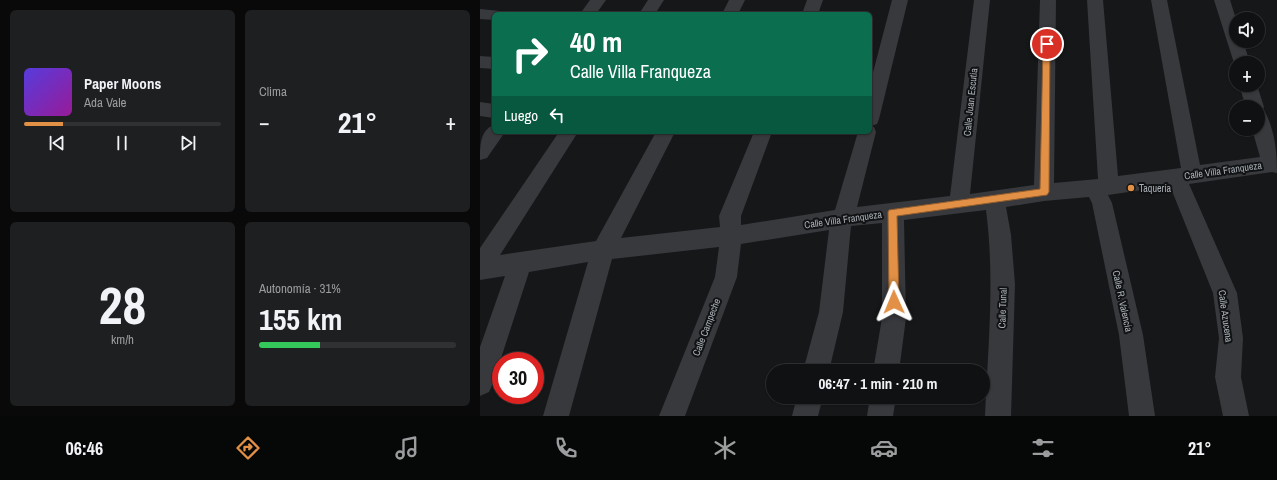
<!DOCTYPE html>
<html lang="es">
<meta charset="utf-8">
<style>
body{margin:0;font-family:"Archivo Narrow",sans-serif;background:#1e1f20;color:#f1f3f6;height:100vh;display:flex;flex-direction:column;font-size:15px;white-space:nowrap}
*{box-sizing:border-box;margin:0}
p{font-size:13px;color:#9c9d9f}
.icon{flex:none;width:22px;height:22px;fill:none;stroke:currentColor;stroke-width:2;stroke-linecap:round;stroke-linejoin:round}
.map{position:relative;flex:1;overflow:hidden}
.details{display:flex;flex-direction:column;gap:10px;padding:10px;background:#09090a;width:480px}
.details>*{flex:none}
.banner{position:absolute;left:12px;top:12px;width:380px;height:122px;border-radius:6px;box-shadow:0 1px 3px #0004,0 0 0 1px #303132;background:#0b6e4f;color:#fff;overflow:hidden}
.tools{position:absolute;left:749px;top:12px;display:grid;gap:8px}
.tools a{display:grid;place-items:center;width:36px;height:36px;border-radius:50%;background:#101112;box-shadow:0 1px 3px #0004,0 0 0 1px #303132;font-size:20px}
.speed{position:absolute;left:12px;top:352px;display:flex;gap:8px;font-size:20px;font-weight:700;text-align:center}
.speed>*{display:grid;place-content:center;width:52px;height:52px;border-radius:50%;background:#101112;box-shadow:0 1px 3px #0004,0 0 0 1px #303132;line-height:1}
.speed .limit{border:6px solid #d22;background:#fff;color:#111}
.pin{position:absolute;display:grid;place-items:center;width:34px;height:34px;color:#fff;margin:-17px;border:2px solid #fff;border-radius:50%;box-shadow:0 1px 4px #0007}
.me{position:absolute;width:44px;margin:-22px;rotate:359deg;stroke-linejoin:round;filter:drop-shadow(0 0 3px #0008)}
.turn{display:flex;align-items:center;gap:14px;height:84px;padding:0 12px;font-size:18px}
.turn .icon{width:52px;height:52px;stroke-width:2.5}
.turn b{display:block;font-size:28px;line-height:34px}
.then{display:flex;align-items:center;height:38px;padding:0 12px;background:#0003;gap:8px;font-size:15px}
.big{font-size:30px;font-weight:700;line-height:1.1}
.details .tile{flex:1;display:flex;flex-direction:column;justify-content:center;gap:6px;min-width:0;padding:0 14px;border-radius:6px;background:#1e1f20}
.details .dial{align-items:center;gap:0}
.dial b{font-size:52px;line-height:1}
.song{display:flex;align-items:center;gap:12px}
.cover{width:48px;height:48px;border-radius:6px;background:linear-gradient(135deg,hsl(250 70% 55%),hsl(300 70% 35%))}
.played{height:4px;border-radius:2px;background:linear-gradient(90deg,#e29045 20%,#303132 20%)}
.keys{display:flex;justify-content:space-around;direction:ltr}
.heat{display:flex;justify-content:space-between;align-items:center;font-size:22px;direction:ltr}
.charge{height:6px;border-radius:3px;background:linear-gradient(90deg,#34c759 31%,#303132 0)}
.details .tiles{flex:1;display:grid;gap:10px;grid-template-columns:repeat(2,1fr)}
.trip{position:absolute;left:286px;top:364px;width:224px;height:40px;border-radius:20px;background:#101112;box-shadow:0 1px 3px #0004,0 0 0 1px #303132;font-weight:700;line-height:40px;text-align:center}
.dock{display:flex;height:64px;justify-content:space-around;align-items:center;background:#060707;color:#9c9d9f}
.dock .icon{width:28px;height:28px}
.dock .selected{color:#e29045}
.dock b{font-size:18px;color:#f1f3f6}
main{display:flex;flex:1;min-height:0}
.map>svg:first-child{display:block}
</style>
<main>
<section class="details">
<div class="tiles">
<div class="tile">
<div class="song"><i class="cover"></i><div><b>Paper Moons</b><p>Ada Vale</p></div></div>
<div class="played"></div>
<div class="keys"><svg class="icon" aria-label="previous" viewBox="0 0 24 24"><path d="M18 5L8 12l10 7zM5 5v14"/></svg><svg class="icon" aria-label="pause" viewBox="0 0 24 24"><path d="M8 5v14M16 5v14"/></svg><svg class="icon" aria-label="next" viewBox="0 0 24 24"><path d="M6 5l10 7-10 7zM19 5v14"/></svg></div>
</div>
<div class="tile"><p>Clima</p>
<div class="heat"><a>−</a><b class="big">21°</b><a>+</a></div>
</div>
<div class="tile dial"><b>28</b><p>km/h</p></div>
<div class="tile"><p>Autonomía · 31%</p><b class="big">155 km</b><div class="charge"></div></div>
</div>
</section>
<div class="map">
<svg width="797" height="416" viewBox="0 0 797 416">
<rect width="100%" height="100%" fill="#161718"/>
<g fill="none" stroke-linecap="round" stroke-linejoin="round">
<path fill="#38393d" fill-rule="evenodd" d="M 110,0 L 126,0 L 116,14 L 100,14 Z
M 168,0 L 184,0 L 175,14 L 159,14 Z
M 249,0 L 265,0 L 258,14 L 242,14 Z
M 327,0 L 343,0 L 338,14 L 322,14 Z
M 412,0 L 428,0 L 399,119 L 397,124 L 391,126 L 394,127 L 396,132 L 377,207 L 470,196 L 494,0 L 510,0 L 490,194 L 554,185 L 560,0 L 576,0 L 574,183 L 618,179 L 607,0 L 623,0 L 638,176 L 701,168 L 671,0 L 687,0 L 720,165 L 780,157 L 772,129 L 778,129 L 778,107 L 766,107 L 759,85 L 777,85 L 784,107 L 782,111 L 785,112 C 795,131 797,152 797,173 L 792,172 L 709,184 L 757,293 L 763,338 L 761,377 L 769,416 L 743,416 L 735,377 L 739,338 L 733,293 L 690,186 L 628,195 L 632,203 L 663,335 L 675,416 L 649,416 L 639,335 L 612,203 L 609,197 L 564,201 L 526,207 L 531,235 L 535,284 L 531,416 L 505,416 C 508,347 515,279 506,210 L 424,220 L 426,318 L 419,371 L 393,371 L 402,318 L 402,223 L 371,226 L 363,312 L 349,371 L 323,371 L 339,312 L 349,230 L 261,244 L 257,277 L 205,416 L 179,416 L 235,277 L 239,247 L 132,259 L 89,416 L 63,416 L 108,262 L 49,272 L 13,383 L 9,392 L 0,396 L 0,347 L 25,276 L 0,280 L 0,248 L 79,132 L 98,132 L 20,255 L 116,241 L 176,132 L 195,132 L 141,238 L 240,227 L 239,216 L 274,132 L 292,132 L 261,216 L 261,225 L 355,210 L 378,132 L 390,132 L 390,84 Z
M 734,0 L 750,0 L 756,19 L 756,41 L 763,41 L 770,63 L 756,63 L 756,67 L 754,63 Z
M 0,9 L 20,11 L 21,14 L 14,14 L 14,20 L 0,19 Z
M 0,56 L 14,57 L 14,69 L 0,68 Z
M 0,102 L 14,104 L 14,118 L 0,116 Z
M 14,125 L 14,132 L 25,132 L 7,158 L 0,160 C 0,146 0,130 14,125 Z
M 317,397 L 343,397 L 338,416 L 312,416 Z
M 390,397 L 416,397 L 413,416 L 387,416 Z"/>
</g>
<path fill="#e29045" stroke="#935e2d" d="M 567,42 L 570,44 L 569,192 L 567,195 L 417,216 L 419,302 L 417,306 L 414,308 L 410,306 L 409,302 L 408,212 L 409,210 L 560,189 L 563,44 Z"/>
<circle fill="#e29045" stroke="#111213" stroke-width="1.5" cx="651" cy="188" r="4"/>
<g text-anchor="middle" stroke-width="4" stroke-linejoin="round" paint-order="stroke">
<g font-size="10" fill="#aab0b7" stroke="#111213">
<text transform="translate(490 102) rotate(-84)" y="4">Calle Juan Escutia</text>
<text transform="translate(743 170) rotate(-8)" y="4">Calle Villa Franqueza</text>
<text transform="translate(363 219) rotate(-8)" y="4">Calle Villa Franqueza</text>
<text transform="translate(643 301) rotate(78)" y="4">Calle R. Valencia</text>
<text transform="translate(522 308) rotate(-88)" y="4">Calle Tunal</text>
<text transform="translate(746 316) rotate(82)" y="4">Calle Azucena</text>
<text transform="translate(226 327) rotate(-69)" y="4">Calle Campeche</text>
</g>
<g font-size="10" fill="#aab0b7" stroke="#111213" text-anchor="start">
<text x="659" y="192">Taquería</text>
</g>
</g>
</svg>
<div class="tools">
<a><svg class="icon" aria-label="sound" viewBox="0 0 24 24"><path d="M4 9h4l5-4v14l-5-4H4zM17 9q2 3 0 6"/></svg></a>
<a>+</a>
<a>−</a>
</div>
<div class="speed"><div class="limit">30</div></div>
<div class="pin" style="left:567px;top:44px;background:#d93025"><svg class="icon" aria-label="arrive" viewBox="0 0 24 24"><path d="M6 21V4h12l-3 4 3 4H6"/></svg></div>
<svg class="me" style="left:414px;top:302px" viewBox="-20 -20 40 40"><path d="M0-17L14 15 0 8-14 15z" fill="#e29045" stroke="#fff" stroke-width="4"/></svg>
<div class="trip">06:47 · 1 min · 210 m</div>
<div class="banner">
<div class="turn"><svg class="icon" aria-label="right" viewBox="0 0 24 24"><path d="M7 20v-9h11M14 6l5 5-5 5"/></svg><div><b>40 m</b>Calle Villa Franqueza</div></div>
<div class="then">Luego<svg class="icon" aria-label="left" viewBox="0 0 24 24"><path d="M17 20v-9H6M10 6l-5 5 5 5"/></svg></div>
</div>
</div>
</main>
<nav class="dock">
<b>06:46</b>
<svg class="icon selected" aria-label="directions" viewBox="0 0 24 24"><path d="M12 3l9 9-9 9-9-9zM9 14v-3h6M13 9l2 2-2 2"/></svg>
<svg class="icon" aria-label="music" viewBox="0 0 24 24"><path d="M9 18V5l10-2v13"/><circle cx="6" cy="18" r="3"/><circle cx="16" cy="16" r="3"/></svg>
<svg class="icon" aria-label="phone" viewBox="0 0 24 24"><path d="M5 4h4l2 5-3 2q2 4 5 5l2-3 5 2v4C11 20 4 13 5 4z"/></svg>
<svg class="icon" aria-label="climate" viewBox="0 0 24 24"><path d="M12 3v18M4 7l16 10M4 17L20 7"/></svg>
<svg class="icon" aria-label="car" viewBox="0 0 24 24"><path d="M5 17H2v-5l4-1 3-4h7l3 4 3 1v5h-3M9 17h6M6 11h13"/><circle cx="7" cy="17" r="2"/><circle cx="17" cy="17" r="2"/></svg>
<svg class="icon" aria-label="filters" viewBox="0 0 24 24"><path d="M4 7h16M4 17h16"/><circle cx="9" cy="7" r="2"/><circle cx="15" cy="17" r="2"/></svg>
<b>21°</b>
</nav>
